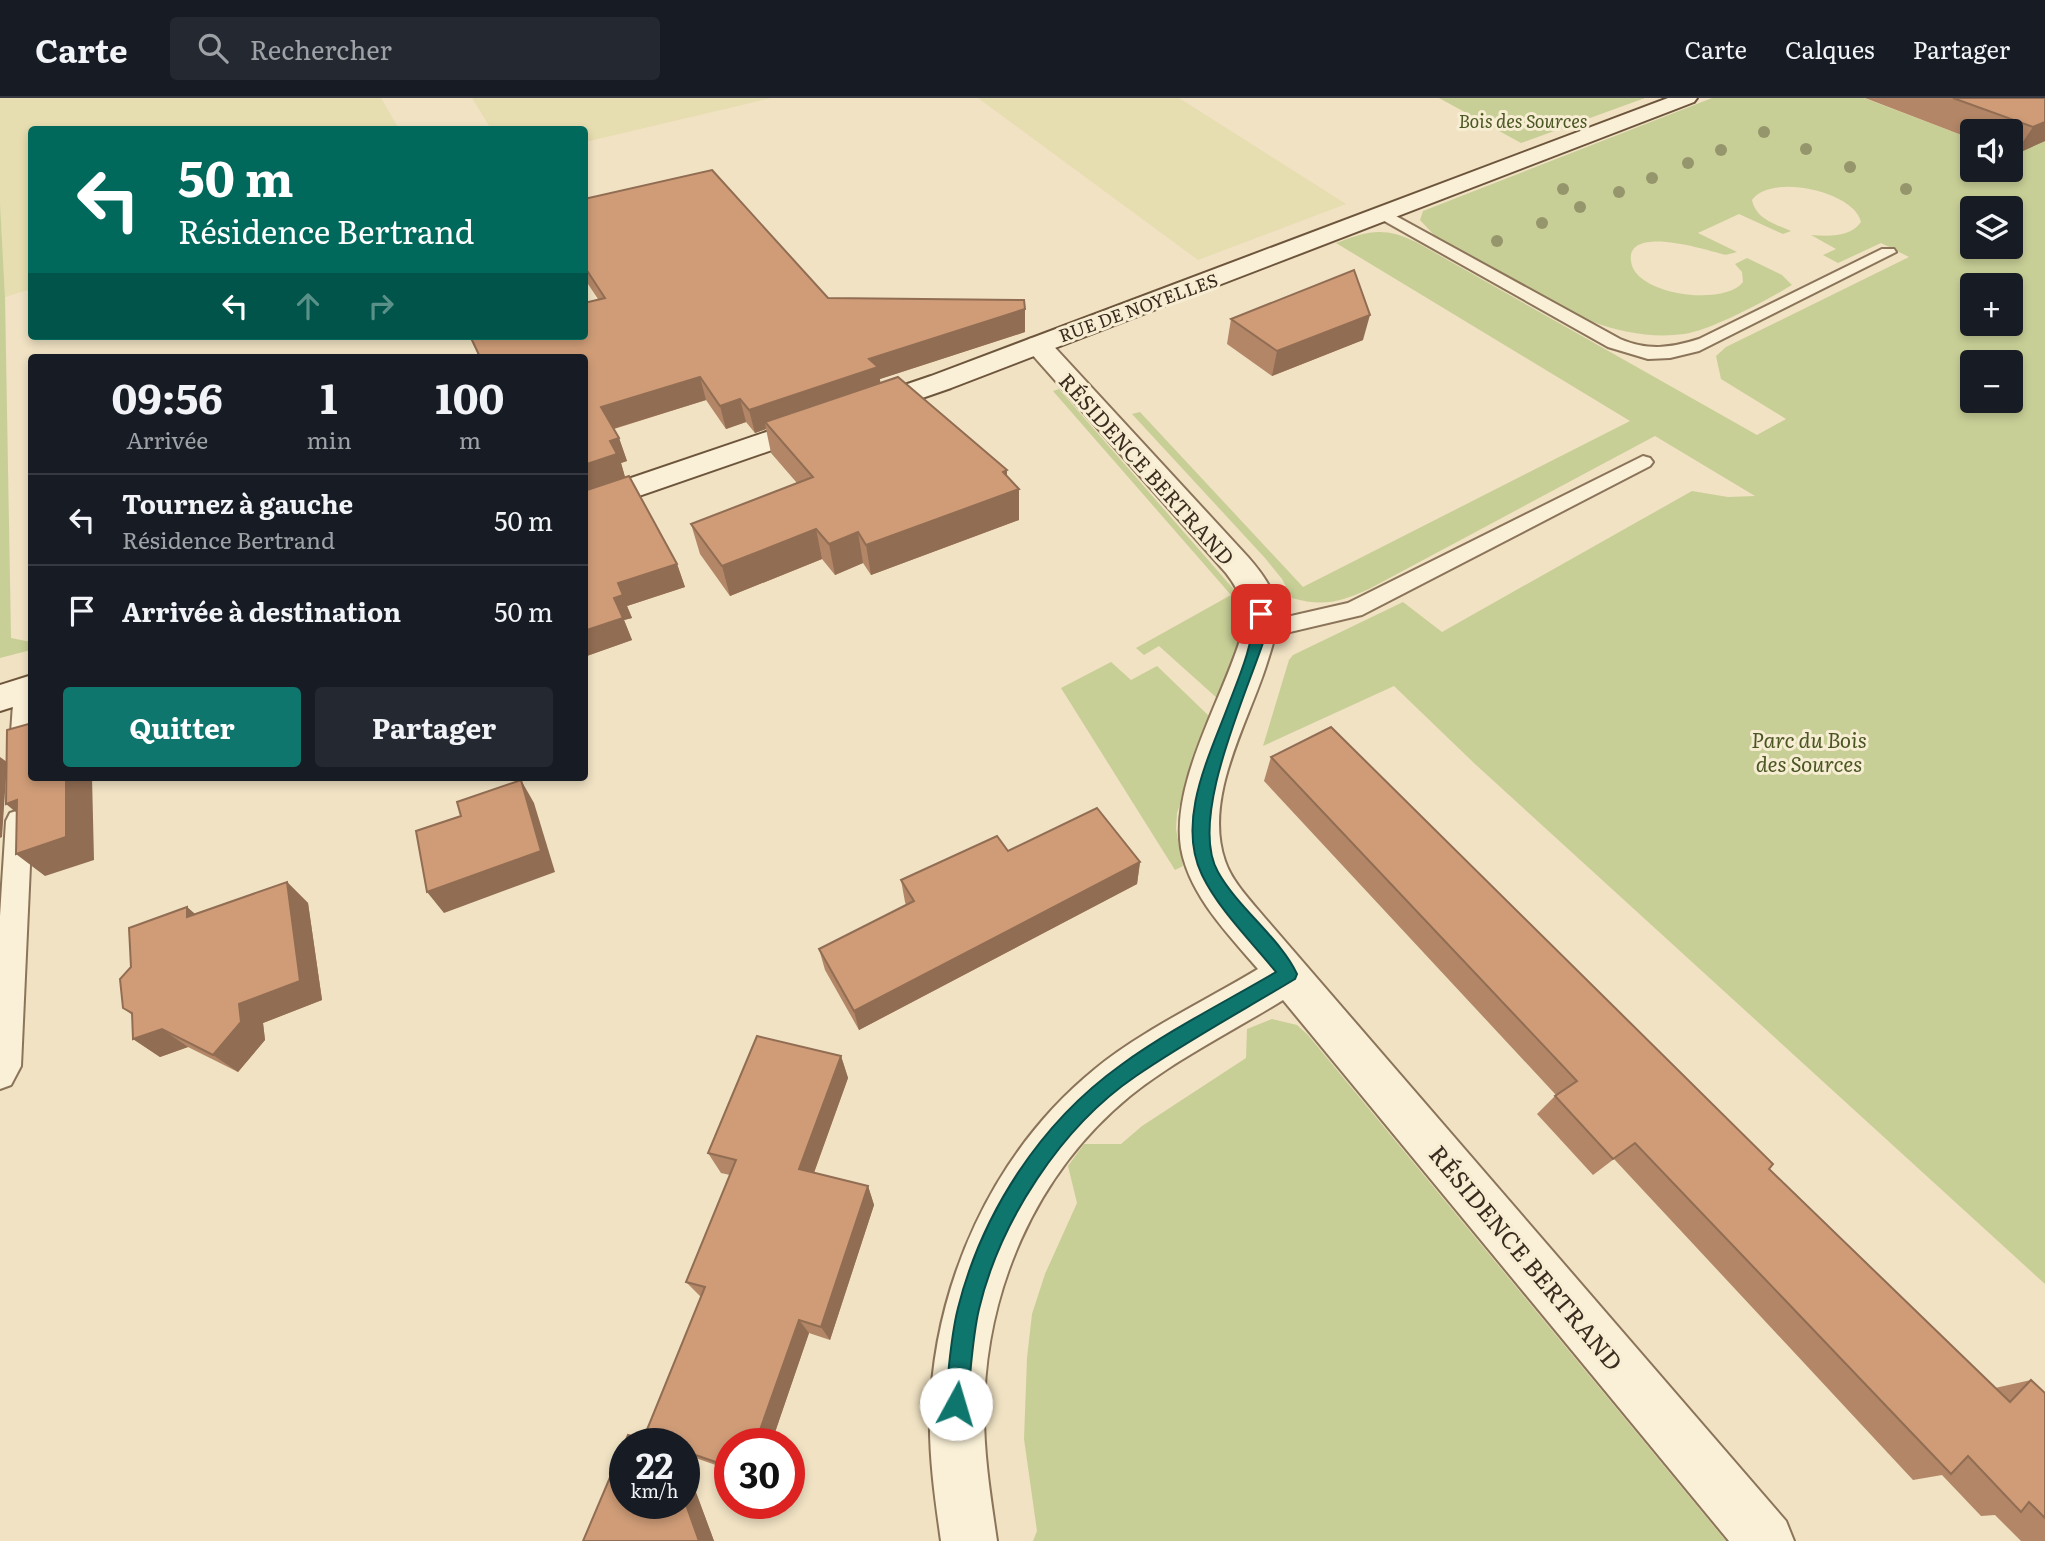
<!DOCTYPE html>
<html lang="fr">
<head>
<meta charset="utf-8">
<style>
	body { margin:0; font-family:Literata,serif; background:#242831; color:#f1f3f6; height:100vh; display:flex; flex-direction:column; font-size:26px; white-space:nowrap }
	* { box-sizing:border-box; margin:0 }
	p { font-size:23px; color:#9ea1a6 }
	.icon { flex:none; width:38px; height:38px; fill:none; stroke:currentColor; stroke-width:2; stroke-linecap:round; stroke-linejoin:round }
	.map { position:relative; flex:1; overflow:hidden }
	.side { position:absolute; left:28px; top:256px; width:560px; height:427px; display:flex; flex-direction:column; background:#171b24; border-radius:7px; box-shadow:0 4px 10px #0003 }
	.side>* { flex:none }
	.guide { position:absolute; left:28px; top:28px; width:560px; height:214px; border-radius:7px; box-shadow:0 4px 10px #0003; background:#00695c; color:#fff; overflow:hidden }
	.controls { position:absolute; left:1960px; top:21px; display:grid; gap:14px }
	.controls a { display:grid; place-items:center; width:63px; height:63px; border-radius:7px; background:#171b24; box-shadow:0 4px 10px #0003; font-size:35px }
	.speed { position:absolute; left:609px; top:1330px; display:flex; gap:14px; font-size:35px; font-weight:700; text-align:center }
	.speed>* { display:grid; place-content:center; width:91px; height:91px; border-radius:50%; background:#171b24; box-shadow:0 4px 10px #0003; line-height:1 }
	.speed small { font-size:18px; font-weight:400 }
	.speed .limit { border:10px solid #d22; background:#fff; color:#111 }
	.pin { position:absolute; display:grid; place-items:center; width:60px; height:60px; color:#fff; margin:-30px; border-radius:14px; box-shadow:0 4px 10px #0006 }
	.me { position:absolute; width:77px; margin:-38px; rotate:6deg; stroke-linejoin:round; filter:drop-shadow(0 0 5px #0008) }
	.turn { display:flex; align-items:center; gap:24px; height:147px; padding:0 35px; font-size:32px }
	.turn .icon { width:91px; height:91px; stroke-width:2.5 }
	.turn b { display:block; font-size:49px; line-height:60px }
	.lanes { display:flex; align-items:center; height:66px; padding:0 35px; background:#0003; justify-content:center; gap:35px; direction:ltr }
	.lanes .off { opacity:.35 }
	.eta { display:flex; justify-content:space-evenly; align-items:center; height:119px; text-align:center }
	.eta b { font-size:42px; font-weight:700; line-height:49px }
	.button { display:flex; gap:14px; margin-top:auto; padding:14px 35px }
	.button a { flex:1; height:80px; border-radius:7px; background:#0f766e; color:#fff; font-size:28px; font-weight:700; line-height:80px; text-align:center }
	.button a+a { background:#242831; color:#f1f3f6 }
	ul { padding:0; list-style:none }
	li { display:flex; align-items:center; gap:21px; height:91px; padding:0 35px; border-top:2px solid #363941 }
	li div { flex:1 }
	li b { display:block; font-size:26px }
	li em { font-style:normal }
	header { display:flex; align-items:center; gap:42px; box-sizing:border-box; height:98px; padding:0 35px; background:#171b24; border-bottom:2px solid #363941 }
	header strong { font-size:33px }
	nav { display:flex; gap:38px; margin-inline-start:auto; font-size:24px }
	.search { width:490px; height:63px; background:#242831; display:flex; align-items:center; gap:18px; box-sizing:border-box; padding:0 24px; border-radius:7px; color:#9ea1a6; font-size:26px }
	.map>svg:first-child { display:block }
</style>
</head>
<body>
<header>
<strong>Carte</strong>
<div class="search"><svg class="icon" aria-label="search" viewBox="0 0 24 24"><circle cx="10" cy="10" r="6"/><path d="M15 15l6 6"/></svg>Rechercher</div>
<nav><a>Carte</a><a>Calques</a><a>Partager</a></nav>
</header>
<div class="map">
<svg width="2045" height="1443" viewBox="0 0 2045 1443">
	<rect width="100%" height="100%" fill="#f0e2c3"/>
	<g fill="#e6ddb0">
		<path d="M 0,0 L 381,0 L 399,31 L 32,32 L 31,191 L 5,199 L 0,105 Z"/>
		<path d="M 472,0 L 771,0 L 585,44 L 584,32 L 491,31 Z"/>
		<path d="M 978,0 L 1179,0 L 1346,106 L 1198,162 Z"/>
	</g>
	<g fill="#c8cf96" fill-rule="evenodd">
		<path d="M 1439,0 L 1645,0 L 1521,45 Z"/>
		<path d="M 1712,0 L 1864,0 L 1972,41 L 1972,72 L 2011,72 L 2011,56 L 2045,43 L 2045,1186 L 1475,666 L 1394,588 L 1263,648 L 1289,562 L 1293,557 L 1403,504 L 1442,534 L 1692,393 L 1728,399 L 1755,398 L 1655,338 L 1369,491 C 1340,504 1323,509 1292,500 L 1282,481 L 1265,460 L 1132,316 L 1140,314 L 1303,489 L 1630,323 L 1336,145 C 1367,133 1384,128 1416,144 L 1757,337 L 1786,321 L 1721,281 L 1716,258 L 1726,249 L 1909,159 L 1881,145 L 1838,165 L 1823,157 L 1836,151 L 1811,137 C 1828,138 1850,140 1861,124 C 1854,93 1770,75 1752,102 C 1756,121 1775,126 1791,133 L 1783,136 L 1739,116 L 1698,135 L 1737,154 C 1732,155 1727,158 1722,156 C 1707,152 1626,126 1631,163 C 1634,197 1724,209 1743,184 L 1742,174 L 1735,166 L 1747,160 L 1782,177 L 1792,187 C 1767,202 1712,232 1684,236 C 1595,248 1509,180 1434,137 L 1420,122 L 1423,113 ZM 1972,110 L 2011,110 L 2011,149 L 1972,149 ZM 1972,187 L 2011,187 L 2011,226 L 1972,226 ZM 1972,264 L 2011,264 L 2011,303 L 1972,303 Z"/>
		<path d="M 0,105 L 5,199 L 11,540 L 31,544 L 31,552 L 0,560 Z"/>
		<path d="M 1059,291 L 1237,495 C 1251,529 1228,568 1217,600 L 1159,548 L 1144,557 L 1136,550 L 1231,497 L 1053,293 Z"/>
		<path d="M 1111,564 L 1131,582 L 1157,568 L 1210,619 L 1177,715 L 1176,731 L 1183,768 L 1175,772 L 1061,590 Z"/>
		<path d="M 1272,921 L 1297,927 L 1308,937 L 1726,1443 L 1033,1443 L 1037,1433 L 1024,1341 L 1027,1260 L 1032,1216 L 1045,1176 L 1077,1105 L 1068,1068 L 1084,1046 L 1121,1046 L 1142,1028 L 1246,960 L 1247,931 Z"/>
	</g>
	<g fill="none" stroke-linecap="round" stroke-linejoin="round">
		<defs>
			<g id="lane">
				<path d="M 1385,112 L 1620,241 C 1648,253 1671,250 1699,241 L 1882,151 L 1894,151 L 1896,154 L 1699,253 L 1670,260 L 1648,261 L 1608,249 L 1379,120 L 1379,114 Z"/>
				<path d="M 1643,358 L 1650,360 L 1653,364 L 1650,368 L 1362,517 L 1260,541 L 1252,539 L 1249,533 L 1252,527 L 1260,525 L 1348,505 Z"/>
				<path d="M 26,583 L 32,585 L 32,669 L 22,673 L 13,670 L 9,663 L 14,592 L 18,586 Z"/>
				<path d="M 19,712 L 28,715 L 32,723 L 21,968 L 11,987 L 0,991 L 0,818 L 6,723 L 10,715 Z"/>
			</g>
			<path id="street" d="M 1038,239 L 1047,241 L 1248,459 C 1261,474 1274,491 1277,510 C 1279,530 1272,549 1266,568 C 1247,627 1203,700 1225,763 C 1232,784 1251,803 1265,820 L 1786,1423 L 1794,1443 L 1729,1443 L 1283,902 C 1233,933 1176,961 1130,998 C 1035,1076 984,1195 984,1316 C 984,1359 991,1401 997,1443 L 941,1443 C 935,1401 929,1359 930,1316 C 934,1185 993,1054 1095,971 C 1139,934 1207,902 1258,871 C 1229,837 1189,797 1181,750 C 1171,684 1222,602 1241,539 C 1247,513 1242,495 1226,475 L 1029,253 L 1025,247 L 1029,241 Z"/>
			<g id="secondary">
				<path d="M 1668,0 L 1697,0 L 1694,4 L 951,290 L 584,417 L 584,396 L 931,278 Z"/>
				<path d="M 32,577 L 32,603 L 0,613 L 0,587 Z"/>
			</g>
		</defs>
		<use href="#lane" stroke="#8b7459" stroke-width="4"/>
		<use href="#street" stroke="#8b7459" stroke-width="4"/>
		<use href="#secondary" stroke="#6d553c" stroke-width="4"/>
		<use href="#lane" fill="#faf0d7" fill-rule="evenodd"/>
		<use href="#street" fill="#faf0d7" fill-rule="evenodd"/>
		<use href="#secondary" fill="#faf0d7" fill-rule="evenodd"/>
	</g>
	<g fill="#95966b">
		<circle cx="1764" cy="34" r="6"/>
		<circle cx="1806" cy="51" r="6"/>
		<circle cx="1721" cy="52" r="6"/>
		<circle cx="1688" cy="65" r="6"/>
		<circle cx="1850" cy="69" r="6"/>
		<circle cx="1652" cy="80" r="6"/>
		<circle cx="1563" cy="91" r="6"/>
		<circle cx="1906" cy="91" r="6"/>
		<circle cx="1619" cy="94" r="6"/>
		<circle cx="1580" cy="109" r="6"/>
		<circle cx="1542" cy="125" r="6"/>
		<circle cx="1497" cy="143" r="6"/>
	</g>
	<g fill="#b28666">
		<path d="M 1865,0 L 2045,0 L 2045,43 L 2014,57 L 2011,56 L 2011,33 L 1972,33 L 1972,41 Z"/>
		<path d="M 584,101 L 828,200 L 1025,234 L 880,281 L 880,285 L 1007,378 L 1019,391 L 1019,422 L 871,477 L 863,465 L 835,477 L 822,461 L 730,498 L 700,456 L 691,426 L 797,385 L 771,355 L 766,331 L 755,335 L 746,324 L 726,331 L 706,302 L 614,331 L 619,340 L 627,363 L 621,365 L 625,379 L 677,466 L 685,489 L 627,508 L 632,520 L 624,522 L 632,542 L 584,559 L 584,259 L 479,259 L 471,240 L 584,238 L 598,201 L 584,180 Z"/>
		<path d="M 1231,221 L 1363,242 L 1272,278 L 1227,246 Z"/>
		<path d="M 1271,659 L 1769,1071 L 1995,1290 L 2031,1282 L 2045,1295 L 2045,1443 L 2021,1443 L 1995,1417 L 1981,1418 L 1942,1377 L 1913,1382 L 1614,1061 L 1593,1077 L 1537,1016 L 1556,997 L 1264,683 Z"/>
		<path d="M 1008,753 L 1140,764 L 1137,786 L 859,932 L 825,872 L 819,851 L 906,807 L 905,804 L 901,782 Z"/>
		<path d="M 287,784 L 308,805 L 322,902 L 263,925 L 265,942 L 238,974 L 188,949 L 160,959 L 133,941 L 132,917 L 123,910 L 187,809 L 195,816 Z"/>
		<path d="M 757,938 L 841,958 L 848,980 L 814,1075 L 868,1088 L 874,1107 L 830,1242 L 809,1235 L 771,1346 L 730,1346 L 730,1372 L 684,1356 L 684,1346 L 625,1346 L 625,1405 L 684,1405 L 684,1362 L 714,1443 L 583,1443 L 628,1337 L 650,1342 L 644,1339 L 701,1199 L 686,1184 L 730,1077 L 721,1075 L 708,1055 Z"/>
	</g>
	<g fill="#916d53">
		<path d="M 2045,24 L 2045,43 L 2014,57 L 2033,29 Z"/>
		<path d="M 1025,211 L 1025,234 L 880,281 L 881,292 L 765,324 L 766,331 L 755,335 L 749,312 L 869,261 Z"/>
		<path d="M 1370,217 L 1363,242 L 1272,278 L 1277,253 Z"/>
		<path d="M 700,279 L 706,302 L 609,332 L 601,309 Z"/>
		<path d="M 740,301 L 746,324 L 726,331 L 720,308 Z"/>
		<path d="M 619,340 L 627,363 L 621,365 L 625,379 L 584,394 L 584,367 L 610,343 Z"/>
		<path d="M 1007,372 L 1007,396 L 1019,391 L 1019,422 L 871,477 L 866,447 Z"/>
		<path d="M 816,431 L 822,461 L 730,498 L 722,468 Z"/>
		<path d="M 858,434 L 863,465 L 835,477 L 829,446 Z"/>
		<path d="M 677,466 L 685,489 L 627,508 L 632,520 L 624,522 L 632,542 L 584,559 L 584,533 L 614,500 L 618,485 Z"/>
		<path d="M 0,659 L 7,664 L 2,739 L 0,740 Z"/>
		<path d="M 66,679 L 92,679 L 94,762 L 45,778 L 16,756 Z"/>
		<path d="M 521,682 L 534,705 L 555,774 L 444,815 L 427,794 Z"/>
		<path d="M 17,702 L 34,729 L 6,706 Z"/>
		<path d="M 1140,764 L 1137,786 L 859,932 L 854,913 Z"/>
		<path d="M 287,784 L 308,805 L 322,902 L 263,925 L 265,942 L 238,974 L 213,957 Z"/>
		<path d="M 187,809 L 211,830 L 187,819 Z"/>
		<path d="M 162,931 L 188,949 L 160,959 L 133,941 Z"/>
		<path d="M 841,958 L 848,980 L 808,1091 L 799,1071 Z"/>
		<path d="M 868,1088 L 874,1107 L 830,1242 L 821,1229 Z"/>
		<path d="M 799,1222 L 809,1235 L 771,1346 L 755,1346 Z"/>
		<path d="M 684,1362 L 714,1443 L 699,1443 L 684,1401 Z"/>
	</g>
	<g fill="#cf9c77" stroke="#916d53" stroke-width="2">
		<path d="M 1953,0 L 2045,0 L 2045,24 L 2033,29 Z"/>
		<path d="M 712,72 L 828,200 L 1024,202 L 1025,211 L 869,261 L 878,269 L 749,312 L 740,301 L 720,308 L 700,279 L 601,309 L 619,340 L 610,343 L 617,356 L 584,367 L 584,259 L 480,259 L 471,240 L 477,238 L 584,238 L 584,205 L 605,200 L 584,168 L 584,101 Z"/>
		<path d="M 1354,172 L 1370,217 L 1277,253 L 1231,221 Z"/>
		<path d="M 898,279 L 1007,372 L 1003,374 L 1019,391 L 866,447 L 858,434 L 829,446 L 816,431 L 722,468 L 691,426 L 813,379 L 765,324 Z"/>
		<path d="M 629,378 L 677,466 L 618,485 L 623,497 L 614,500 L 623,520 L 584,533 L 584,393 Z"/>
		<path d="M 32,625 L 32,679 L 66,679 L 66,739 L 16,756 L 17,702 L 6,706 L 7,632 Z"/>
		<path d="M 1331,629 L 1773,1066 L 1769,1071 L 2010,1304 L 2031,1282 L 2045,1295 L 2045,1420 L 2029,1404 L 2021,1414 L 1968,1358 L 1951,1376 L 1635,1045 L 1613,1061 L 1555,998 L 1577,983 L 1271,659 Z"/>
		<path d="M 521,682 L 541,753 L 427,794 L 416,733 L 461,718 L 457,704 Z"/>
		<path d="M 1097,710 L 1140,764 L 854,913 L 819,851 L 914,803 L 901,782 L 997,738 L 1008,753 Z"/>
		<path d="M 287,784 L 300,883 L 239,906 L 241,924 L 213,957 L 162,931 L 133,941 L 132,915 L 123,910 L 120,881 L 131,869 L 129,830 L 187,809 L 187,819 Z"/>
		<path d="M 757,938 L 841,958 L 799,1071 L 868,1088 L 821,1229 L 799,1222 L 755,1346 L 730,1346 L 730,1369 L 684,1353 L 684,1346 L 625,1346 L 625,1405 L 684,1405 L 684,1401 L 699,1443 L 583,1443 L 628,1337 L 656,1344 L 644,1339 L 705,1189 L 686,1184 L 736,1062 L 708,1055 Z"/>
	</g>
	<path fill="#0f766e" stroke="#0a4d48" stroke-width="2" d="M 1261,512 L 1268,516 L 1267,533 C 1249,591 1187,720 1218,774 C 1238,810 1281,841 1297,876 L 1295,881 C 1242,913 1187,943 1136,978 C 1061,1029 1000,1123 979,1211 C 972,1241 971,1274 967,1306 L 964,1313 L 956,1317 L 948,1313 L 945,1306 C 949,1274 950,1241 958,1210 C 982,1115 1040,1025 1121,967 C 1169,932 1225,904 1276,874 C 1251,843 1219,812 1202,777 C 1176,723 1209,659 1228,608 C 1239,579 1253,548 1254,516 Z"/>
	<g text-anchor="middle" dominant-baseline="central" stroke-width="6" stroke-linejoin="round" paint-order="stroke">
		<g font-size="18" font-style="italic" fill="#4a5723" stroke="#f7edd3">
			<text x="1523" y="22">Bois des Sources</text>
		</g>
		<g font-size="18" fill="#3a2c1e" stroke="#f7edd3">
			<text transform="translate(1138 209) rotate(-20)">RUE DE NOYELLES</text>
		</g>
		<g font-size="21" fill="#3a2c1e" stroke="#f7edd3">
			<text transform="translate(1148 370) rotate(48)">RÉSIDENCE BERTRAND</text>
		</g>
		<g font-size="21" font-style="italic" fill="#4a5723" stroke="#f7edd3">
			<text x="1809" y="640">Parc du Bois<tspan x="1809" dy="24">des Sources</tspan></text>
		</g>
		<g font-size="24" fill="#3a2c1e" stroke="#f7edd3">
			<text transform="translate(1527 1159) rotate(50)">RÉSIDENCE BERTRAND</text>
		</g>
	</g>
</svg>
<div class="controls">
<a><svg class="icon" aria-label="sound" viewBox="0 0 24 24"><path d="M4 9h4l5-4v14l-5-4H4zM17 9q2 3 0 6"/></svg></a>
<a><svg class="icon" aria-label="layers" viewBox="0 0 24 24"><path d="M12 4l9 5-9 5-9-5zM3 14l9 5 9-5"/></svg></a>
<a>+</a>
<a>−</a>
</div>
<div class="speed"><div>22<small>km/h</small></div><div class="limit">30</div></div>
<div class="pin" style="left:1261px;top:516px;background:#d93025"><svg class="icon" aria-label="arrive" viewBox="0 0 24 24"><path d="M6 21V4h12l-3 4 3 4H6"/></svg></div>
<svg class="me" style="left:956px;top:1306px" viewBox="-20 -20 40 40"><circle r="19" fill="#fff"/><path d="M0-13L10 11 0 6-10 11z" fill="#0f766e"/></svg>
<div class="guide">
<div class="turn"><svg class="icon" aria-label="left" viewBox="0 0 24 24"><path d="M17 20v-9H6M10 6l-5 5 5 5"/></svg><div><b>50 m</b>Résidence Bertrand</div></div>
<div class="lanes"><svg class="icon" aria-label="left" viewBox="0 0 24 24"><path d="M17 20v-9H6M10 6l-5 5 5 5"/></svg><svg class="icon off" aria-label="ahead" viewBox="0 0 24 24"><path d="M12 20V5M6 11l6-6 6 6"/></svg><svg class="icon off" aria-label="right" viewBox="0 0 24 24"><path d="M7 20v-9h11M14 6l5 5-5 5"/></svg></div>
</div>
<section class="side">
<div class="eta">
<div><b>09:56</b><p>Arrivée</p></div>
<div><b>1</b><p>min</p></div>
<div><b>100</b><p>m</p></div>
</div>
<ul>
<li><svg class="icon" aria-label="left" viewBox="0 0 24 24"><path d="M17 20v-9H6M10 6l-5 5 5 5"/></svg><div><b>Tournez à gauche</b><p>Résidence Bertrand</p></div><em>50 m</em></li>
<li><svg class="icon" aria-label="arrive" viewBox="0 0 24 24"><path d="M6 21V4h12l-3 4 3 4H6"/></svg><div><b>Arrivée à destination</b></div><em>50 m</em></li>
</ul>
<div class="button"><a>Quitter</a><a>Partager</a></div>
</section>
</div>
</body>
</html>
